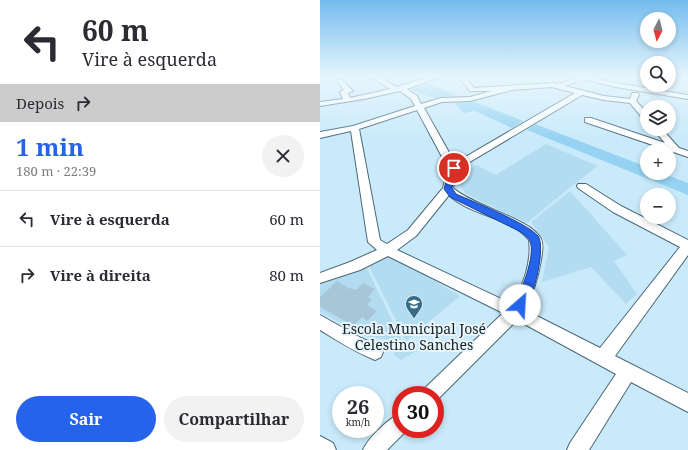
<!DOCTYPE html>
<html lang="pt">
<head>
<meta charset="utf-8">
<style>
	body { margin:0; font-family:"Noto Serif",serif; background:#f2f2f3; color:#2b2b33; height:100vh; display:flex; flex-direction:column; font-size:15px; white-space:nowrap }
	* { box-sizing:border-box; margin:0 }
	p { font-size:13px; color:#7c7c81 }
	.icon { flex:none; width:22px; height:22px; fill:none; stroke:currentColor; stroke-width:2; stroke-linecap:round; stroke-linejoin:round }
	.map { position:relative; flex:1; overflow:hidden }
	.drawer { display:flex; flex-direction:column; background:#fff; width:320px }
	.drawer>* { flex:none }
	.top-card { background:#fff; color:#2b2b33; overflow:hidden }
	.needle { width:26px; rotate:186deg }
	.tools { position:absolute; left:320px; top:12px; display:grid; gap:8px }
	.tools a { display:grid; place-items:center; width:36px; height:36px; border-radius:50%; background:#fff; box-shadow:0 2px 6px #0003; font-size:20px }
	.speed { position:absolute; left:12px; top:386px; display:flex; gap:8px; font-size:20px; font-weight:700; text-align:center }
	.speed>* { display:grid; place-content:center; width:52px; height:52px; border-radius:50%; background:#fff; box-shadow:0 2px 6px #0003; line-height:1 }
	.speed small { font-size:10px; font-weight:400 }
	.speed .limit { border:6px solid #d22; background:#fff; color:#111 }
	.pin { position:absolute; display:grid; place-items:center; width:34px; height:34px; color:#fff; margin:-17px; border:2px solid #fff; border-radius:50%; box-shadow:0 1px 4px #0007 }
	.me { position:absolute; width:44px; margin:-22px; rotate:26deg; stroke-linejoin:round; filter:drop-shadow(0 0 3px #0008) }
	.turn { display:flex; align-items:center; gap:14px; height:84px; padding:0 16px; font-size:18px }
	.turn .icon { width:52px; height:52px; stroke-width:2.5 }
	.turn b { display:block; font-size:28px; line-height:34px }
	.then { display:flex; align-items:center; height:38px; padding:0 16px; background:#0003; gap:8px; font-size:15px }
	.round { display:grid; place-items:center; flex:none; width:42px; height:42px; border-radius:21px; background:#f2f2f3 }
	.summary { display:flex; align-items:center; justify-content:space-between; height:68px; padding:0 16px }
	h1 { font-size:24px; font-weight:700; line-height:30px; color:#2563eb }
	.primary-button { display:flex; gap:8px; margin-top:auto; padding:8px 16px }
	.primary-button a { flex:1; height:46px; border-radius:24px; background:#2563eb; color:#fff; font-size:16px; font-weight:700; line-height:46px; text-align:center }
	.primary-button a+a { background:#f2f2f3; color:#2b2b33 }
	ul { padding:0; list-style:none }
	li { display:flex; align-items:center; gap:12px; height:56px; padding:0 16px; border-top:1px solid #e1e1e2 }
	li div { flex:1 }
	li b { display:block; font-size:15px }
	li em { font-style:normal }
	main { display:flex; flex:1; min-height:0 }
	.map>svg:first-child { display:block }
</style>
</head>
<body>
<main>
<section class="drawer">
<div class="top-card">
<div class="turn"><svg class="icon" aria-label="left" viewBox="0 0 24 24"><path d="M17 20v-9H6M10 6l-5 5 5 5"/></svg><div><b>60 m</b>Vire à esquerda</div></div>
<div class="then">Depois<svg class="icon" aria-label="right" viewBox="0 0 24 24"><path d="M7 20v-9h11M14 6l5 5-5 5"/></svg></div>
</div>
<div class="summary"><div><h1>1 min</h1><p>180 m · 22:39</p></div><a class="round"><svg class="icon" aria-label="close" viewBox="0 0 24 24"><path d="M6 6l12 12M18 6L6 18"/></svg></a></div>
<ul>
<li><svg class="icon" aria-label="left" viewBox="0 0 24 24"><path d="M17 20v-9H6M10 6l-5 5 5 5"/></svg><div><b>Vire à esquerda</b></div><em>60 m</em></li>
<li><svg class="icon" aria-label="right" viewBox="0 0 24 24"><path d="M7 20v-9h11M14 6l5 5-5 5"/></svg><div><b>Vire à direita</b></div><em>80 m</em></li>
</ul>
<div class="primary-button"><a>Sair</a><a>Compartilhar</a></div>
</section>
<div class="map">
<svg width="368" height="450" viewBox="0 0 368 450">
	<rect width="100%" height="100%" fill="#c9eafb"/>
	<g fill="#b4dcf1">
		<path d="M 226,144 L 278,166 L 248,189 L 207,223 L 146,194 L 139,184 L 140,177 L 144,172 L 156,165 L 176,175 Z"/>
		<path d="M 250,191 L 307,255 L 294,261 L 317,294 L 306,304 L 271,267 L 222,282 L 229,247 L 211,222 Z"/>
		<path d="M 71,255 L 140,296 L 86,341 L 49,266 Z"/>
		<path d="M 47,268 L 82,341 L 95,352 L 81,360 L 74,355 L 75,345 L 70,340 L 45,336 L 0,312 L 0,283 Z"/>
	</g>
	<g fill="#96d3f2">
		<path d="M 107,83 L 138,95 L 115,98 L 90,90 Z"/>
		<path d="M 155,102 L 203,121 L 192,128 L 155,111 L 144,113 L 135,103 Z"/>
		<path d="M 215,124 L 327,167 L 327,173 L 342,173 L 368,183 L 368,195 L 207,130 Z"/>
	</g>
	<path fill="#a7c7d8" d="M 17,281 L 30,289 L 31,288 L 36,290 L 43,283 L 55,289 L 48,297 L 52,300 L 47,305 L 57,311 L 47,321 L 42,317 L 34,326 L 0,307 L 0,297 Z"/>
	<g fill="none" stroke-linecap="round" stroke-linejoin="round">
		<defs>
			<g id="minor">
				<path d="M 44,76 C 57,74 66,81 77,87 L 111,76 L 119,76 L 118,77 L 87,89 L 97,96 L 101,104 L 121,98 L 150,97 L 171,91 L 150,91 L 138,76 L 145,76 L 154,88 L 232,83 C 244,86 253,76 264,76 L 296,83 L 368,95 L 368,99 L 296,87 L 263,79 L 245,86 L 284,96 L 310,99 L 312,93 L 318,93 L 319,95 L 316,101 L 327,113 L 327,120 L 324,120 L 310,103 L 284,100 L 262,95 L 138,169 L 133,188 C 153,206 212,219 221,239 C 224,245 222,253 221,260 C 218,278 213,294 205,310 L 280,348 L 360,247 L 293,212 L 258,188 L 257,186 L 258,184 L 266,184 L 301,206 L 368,240 L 368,255 L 295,356 L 368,393 L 368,412 L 311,382 L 269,450 L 247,450 L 250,443 L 296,374 L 197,320 L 115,402 L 115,395 L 101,395 L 104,389 L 183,313 L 68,256 L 40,270 L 0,283 L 0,273 L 30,262 L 57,250 L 48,242 L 31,131 L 0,138 L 0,132 L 33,126 L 95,106 L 91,99 L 80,91 L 44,99 L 0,106 L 0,102 L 23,99 L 20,92 L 24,90 L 17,81 L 20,79 L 22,80 L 33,91 L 28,93 L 30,98 L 70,89 L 56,80 ZM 232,87 L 255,93 L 135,163 L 104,108 L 122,102 L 150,101 L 192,90 ZM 97,110 L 128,168 L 123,188 L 88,230 L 67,244 L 60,240 L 39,129 ZM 129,195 C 150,216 191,217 209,240 C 212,261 203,287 192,304 L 77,250 L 96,236 Z"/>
				<path d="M 265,118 L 271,118 L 345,143 L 333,129 L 342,129 L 359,148 L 368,151 L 368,157 L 265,122 Z"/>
				<path d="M 0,315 L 41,338 L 61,347 L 63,352 L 61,357 L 55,360 C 35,352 18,341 0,330 Z"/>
				<path d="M 81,413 L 81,429 L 88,429 L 67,450 L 43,450 C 48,438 69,418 81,413 Z"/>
				<path d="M 0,436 L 13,443 L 16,450 L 0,450 Z"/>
			</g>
		</defs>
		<use href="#minor" stroke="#4b6877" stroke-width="2"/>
		<use href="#minor" fill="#fff" fill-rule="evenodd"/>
	</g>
	<linearGradient id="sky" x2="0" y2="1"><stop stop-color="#73bcee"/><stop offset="0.55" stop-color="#e7f6fd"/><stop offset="1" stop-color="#e7f6fd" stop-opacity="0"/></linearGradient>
	<rect width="368" height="139" fill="url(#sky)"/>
	<path fill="#2563eb" stroke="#184099" d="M 134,166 L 137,168 L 132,188 L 136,194 C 154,202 207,223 218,236 C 226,247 214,299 204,307 C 202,310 199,309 196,308 L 194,305 C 201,292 216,255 210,241 C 209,238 204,235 201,232 L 130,197 L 124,189 L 130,168 Z"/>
	<defs>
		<symbol id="school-pin" viewBox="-11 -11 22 30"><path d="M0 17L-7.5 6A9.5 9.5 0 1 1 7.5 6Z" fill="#346c86" stroke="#e7f4fb"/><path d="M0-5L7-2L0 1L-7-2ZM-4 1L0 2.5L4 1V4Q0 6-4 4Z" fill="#fff"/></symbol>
	</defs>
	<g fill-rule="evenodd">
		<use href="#school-pin" x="84" y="294" width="20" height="27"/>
	</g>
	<g text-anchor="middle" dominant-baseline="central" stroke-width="4" stroke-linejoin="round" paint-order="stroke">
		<g font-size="14" fill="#162228" stroke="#e7f4fb">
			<text x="94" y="328">Escola Municipal José<tspan x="94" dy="16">Celestino Sanches</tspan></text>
		</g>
	</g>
</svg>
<div class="tools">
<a><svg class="needle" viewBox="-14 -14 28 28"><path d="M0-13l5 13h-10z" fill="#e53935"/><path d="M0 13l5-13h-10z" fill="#7c7c81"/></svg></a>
<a><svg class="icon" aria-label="search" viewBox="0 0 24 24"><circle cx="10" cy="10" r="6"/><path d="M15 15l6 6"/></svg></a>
<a><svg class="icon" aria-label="layers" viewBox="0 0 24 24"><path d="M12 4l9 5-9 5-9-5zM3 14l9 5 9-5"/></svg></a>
<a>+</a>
<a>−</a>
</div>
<div class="speed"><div>26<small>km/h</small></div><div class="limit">30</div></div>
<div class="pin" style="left:134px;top:168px;background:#d93025"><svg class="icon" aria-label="arrive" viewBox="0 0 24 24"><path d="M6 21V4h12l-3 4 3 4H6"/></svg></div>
<svg class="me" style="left:200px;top:305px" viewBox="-20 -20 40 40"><circle r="19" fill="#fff"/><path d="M0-13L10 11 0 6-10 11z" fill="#2563eb"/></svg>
</div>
</main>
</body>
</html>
